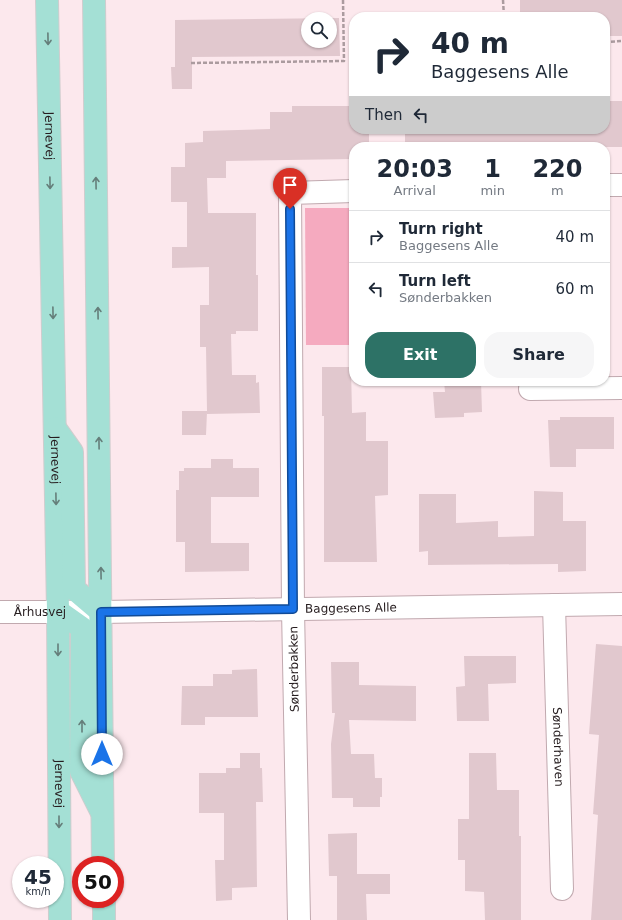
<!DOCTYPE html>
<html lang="en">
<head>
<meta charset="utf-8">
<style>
	body { margin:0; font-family:"DejaVu Sans",sans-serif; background:#f6f6f7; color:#1f2937; height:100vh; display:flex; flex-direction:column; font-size:15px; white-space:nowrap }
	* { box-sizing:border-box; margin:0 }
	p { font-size:13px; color:#747a83 }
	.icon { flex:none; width:22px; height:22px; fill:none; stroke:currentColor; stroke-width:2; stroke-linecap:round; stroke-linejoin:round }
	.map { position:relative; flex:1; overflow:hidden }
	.drawer { position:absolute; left:349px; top:142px; width:261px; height:244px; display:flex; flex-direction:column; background:#fff; border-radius:16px; box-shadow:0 1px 3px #0004 }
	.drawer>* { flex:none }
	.guide { position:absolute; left:349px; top:12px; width:261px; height:122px; border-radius:16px; box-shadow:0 1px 3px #0004; background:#fff; color:#1f2937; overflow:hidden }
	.buttons { position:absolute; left:301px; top:12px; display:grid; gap:8px }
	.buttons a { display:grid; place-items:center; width:36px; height:36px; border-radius:50%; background:#fff; box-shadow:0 1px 3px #0004; font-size:20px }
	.speed { position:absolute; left:12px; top:856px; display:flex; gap:8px; font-size:20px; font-weight:700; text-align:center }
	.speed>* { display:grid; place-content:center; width:52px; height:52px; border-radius:50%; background:#fff; box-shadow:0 1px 3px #0004; line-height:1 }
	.speed small { font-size:10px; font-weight:400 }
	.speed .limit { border:6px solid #d22; background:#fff; color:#111 }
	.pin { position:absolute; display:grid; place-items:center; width:34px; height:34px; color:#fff; margin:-41px -17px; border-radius:50% 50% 50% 0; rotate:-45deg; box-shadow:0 0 4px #0007 }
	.pin .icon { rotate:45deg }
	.me { position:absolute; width:44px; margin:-22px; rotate:0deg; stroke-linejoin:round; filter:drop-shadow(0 0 3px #0008) }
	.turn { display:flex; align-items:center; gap:14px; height:84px; padding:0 16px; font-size:18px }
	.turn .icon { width:52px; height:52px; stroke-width:2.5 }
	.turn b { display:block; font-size:28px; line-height:34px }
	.then { display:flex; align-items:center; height:38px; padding:0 16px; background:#0003; gap:8px; font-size:15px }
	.eta { display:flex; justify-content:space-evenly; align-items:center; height:68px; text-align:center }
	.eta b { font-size:24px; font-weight:600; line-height:28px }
	.cta { display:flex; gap:8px; margin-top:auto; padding:8px 16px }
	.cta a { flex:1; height:46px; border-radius:16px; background:#2d7266; color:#fff; font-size:16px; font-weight:600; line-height:46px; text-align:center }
	.cta a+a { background:#f6f6f7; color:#1f2937 }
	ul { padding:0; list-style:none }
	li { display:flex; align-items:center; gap:12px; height:52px; padding:0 16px; border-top:1px solid #e0e1e3 }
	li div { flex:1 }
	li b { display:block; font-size:15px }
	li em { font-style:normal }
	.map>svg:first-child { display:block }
</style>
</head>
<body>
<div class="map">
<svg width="622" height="920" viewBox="0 0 622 920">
	<rect width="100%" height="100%" fill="#fce8ed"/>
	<path fill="#f5aabf" d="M 305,208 L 354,208 L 354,345 L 306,345 Z"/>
	<g fill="#e1c8ce" fill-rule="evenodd">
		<path d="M 520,0 L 622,0 L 622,36 L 605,36 L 605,17 L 520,17 Z"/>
		<path d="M 339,18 L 340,56 L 192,57 L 192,89 L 172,89 L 171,67 L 175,67 L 175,20 ZM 308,19 L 330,19 L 330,41 L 308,41 Z"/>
		<path d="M 605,101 L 622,101 L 622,147 L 405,147 L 405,130 L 432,130 L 432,129 L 605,129 Z"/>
		<path d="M 292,106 L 354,106 L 354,129 L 369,129 L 369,147 L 354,147 L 354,159 L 226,161 L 226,178 L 207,178 L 208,213 L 256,213 L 256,275 L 258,275 L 258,331 L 236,331 L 236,334 L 231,334 L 232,375 L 256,375 L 256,383 L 259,382 L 260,413 L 207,414 L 207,412 L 206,435 L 182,435 L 182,411 L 207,411 L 206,347 L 200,347 L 200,305 L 209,305 L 209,267 L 172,268 L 172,247 L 187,247 L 187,202 L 171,202 L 171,167 L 185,167 L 185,143 L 203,142 L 203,131 L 270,129 L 270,112 L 292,112 Z"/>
		<path d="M 322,367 L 351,367 L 352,413 L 366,412 L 366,441 L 388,441 L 388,495 L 375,496 L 377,562 L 324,562 L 324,416 L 322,416 Z"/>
		<path d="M 444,381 L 481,381 L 482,412 L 464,413 L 464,417 L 435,418 L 433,392 L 445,392 Z"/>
		<path d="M 560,417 L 614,417 L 614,449 L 576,449 L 576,467 L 550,467 L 548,420 L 560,420 Z"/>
		<path d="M 211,459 L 233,459 L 233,468 L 259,468 L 259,497 L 211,497 L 211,543 L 249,543 L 249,571 L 185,572 L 185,542 L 176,542 L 176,490 L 179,490 L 179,471 L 184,471 L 184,468 L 211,468 Z"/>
		<path d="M 534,491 L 563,492 L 563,521 L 586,521 L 586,571 L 558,572 L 558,564 L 428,565 L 428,551 L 419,552 L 419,494 L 456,494 L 456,523 L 498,521 L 498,537 L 534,536 Z"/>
		<path d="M 596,644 L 622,646 L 622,920 L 591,920 L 598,815 L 593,814 L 599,735 L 589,734 Z"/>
		<path d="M 464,656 L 516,656 L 516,683 L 488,684 L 489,721 L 457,721 L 456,687 L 465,686 Z"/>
		<path d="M 331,662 L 359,662 L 359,685 L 416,686 L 416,721 L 349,720 L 351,754 L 374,754 L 375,778 L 382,778 L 382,797 L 380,797 L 380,807 L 353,807 L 353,798 L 332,798 L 331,744 L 335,713 L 332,713 Z"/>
		<path d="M 257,669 L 258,717 L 205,717 L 205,725 L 181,725 L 182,686 L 213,686 L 213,674 L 232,674 L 232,670 Z"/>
		<path d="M 240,753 L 260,753 L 260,768 L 262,768 L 263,802 L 256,802 L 257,887 L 232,888 L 232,900 L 216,901 L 215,860 L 224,860 L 224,813 L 199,813 L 199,773 L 226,773 L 226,768 L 240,768 Z"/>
		<path d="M 469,753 L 496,753 L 497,790 L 519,790 L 519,836 L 521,836 L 521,920 L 485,920 L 484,892 L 465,891 L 465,860 L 458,860 L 458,819 L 469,819 Z"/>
		<path d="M 357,833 L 357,874 L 390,874 L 390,894 L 366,894 L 367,920 L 337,920 L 337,876 L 329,876 L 328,834 Z"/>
	</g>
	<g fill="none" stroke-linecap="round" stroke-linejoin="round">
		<defs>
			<g id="minor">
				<path d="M 605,185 L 622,185"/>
				<path d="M 530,389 L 622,388"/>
				<path id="s1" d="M 554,605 L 562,889"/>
				<path id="s2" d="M 0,612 L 101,612 L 622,604"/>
				<path d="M 299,920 L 293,609 L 290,193 L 354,191"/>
			</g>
			<g id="major">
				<path id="s3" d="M 47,0 L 58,611 L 60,920"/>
				<path d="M 94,0 L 103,865"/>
				<path d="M 55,428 L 72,452 L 74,589 L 101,612"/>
				<path d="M 58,611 L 82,628 L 81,771 L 101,811"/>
				<path d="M 104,899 L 104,920"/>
			</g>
		</defs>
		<use href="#minor" stroke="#c1a9af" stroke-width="24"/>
		<use href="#major" stroke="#cfcdce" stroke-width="24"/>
		<g stroke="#ab9b9f" stroke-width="2.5" stroke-dasharray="4 2" stroke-linecap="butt">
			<path d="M 503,0 L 504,17"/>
			<path d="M 605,42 L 622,41"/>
			<path d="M 191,63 L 344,61 L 343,0"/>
		</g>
		<use href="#minor" stroke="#fff" stroke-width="22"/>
		<use href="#major" stroke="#a4e0d5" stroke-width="22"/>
	</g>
	<defs><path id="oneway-shaft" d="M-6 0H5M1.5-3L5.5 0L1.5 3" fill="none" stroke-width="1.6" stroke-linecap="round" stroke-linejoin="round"/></defs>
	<g stroke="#657e7a">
		<use href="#oneway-shaft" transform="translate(48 39) rotate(89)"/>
		<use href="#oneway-shaft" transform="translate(50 183) rotate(89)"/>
		<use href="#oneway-shaft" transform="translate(96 183) rotate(-91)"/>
		<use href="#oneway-shaft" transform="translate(53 313) rotate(89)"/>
		<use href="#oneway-shaft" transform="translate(98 313) rotate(-91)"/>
		<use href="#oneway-shaft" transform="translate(99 443) rotate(-91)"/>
		<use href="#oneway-shaft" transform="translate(56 499) rotate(89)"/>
		<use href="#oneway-shaft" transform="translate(101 573) rotate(-91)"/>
		<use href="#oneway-shaft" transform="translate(58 650) rotate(90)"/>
		<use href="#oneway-shaft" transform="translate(82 726) rotate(-90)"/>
		<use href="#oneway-shaft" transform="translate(59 822) rotate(90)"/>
	</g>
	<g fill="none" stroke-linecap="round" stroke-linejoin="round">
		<defs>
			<path id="route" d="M 102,754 L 101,612 L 293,609 L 290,209"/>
		</defs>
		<use href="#route" stroke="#114b97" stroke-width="10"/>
		<use href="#route" stroke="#1a73e8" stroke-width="7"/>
	</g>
	<g text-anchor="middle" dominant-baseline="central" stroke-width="4" stroke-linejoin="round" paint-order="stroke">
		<g font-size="12" fill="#261d1f" stroke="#fff">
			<text stroke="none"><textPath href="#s3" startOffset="136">Jernevej</textPath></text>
			<text stroke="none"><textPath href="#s3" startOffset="460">Jernevej</textPath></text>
			<text stroke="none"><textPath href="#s2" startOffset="351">Baggesens Alle</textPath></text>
			<text stroke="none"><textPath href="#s2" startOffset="40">Århusvej</textPath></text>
			<text transform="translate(294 669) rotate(-91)">Sønderbakken</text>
			<text stroke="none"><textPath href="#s1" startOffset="142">Sønderhaven</textPath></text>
			<text stroke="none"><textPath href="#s3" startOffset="784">Jernevej</textPath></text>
		</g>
	</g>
</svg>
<div class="buttons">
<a><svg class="icon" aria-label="search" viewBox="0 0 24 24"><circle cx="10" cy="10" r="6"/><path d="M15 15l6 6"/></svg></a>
</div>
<div class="speed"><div>45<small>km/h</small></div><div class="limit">50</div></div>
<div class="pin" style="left:290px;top:209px;background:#d93025"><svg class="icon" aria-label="arrive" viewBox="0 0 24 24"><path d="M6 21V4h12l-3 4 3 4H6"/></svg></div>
<svg class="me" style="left:102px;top:754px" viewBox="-20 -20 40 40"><circle r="19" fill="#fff"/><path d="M0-13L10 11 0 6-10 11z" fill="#1a73e8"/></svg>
<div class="guide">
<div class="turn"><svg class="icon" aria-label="right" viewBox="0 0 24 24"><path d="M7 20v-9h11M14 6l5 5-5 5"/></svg><div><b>40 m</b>Baggesens Alle</div></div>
<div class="then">Then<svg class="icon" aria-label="left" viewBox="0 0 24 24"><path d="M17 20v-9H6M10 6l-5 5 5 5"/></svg></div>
</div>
<section class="drawer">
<div class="eta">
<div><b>20:03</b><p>Arrival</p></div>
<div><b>1</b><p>min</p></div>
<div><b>220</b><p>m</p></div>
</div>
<ul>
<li><svg class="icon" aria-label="right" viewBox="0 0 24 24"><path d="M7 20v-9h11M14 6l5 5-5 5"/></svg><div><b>Turn right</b><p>Baggesens Alle</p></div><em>40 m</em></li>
<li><svg class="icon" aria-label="left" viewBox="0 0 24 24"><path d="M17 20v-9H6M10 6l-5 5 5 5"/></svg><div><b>Turn left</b><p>Sønderbakken</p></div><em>60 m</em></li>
</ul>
<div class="cta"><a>Exit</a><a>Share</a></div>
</section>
</div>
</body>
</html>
